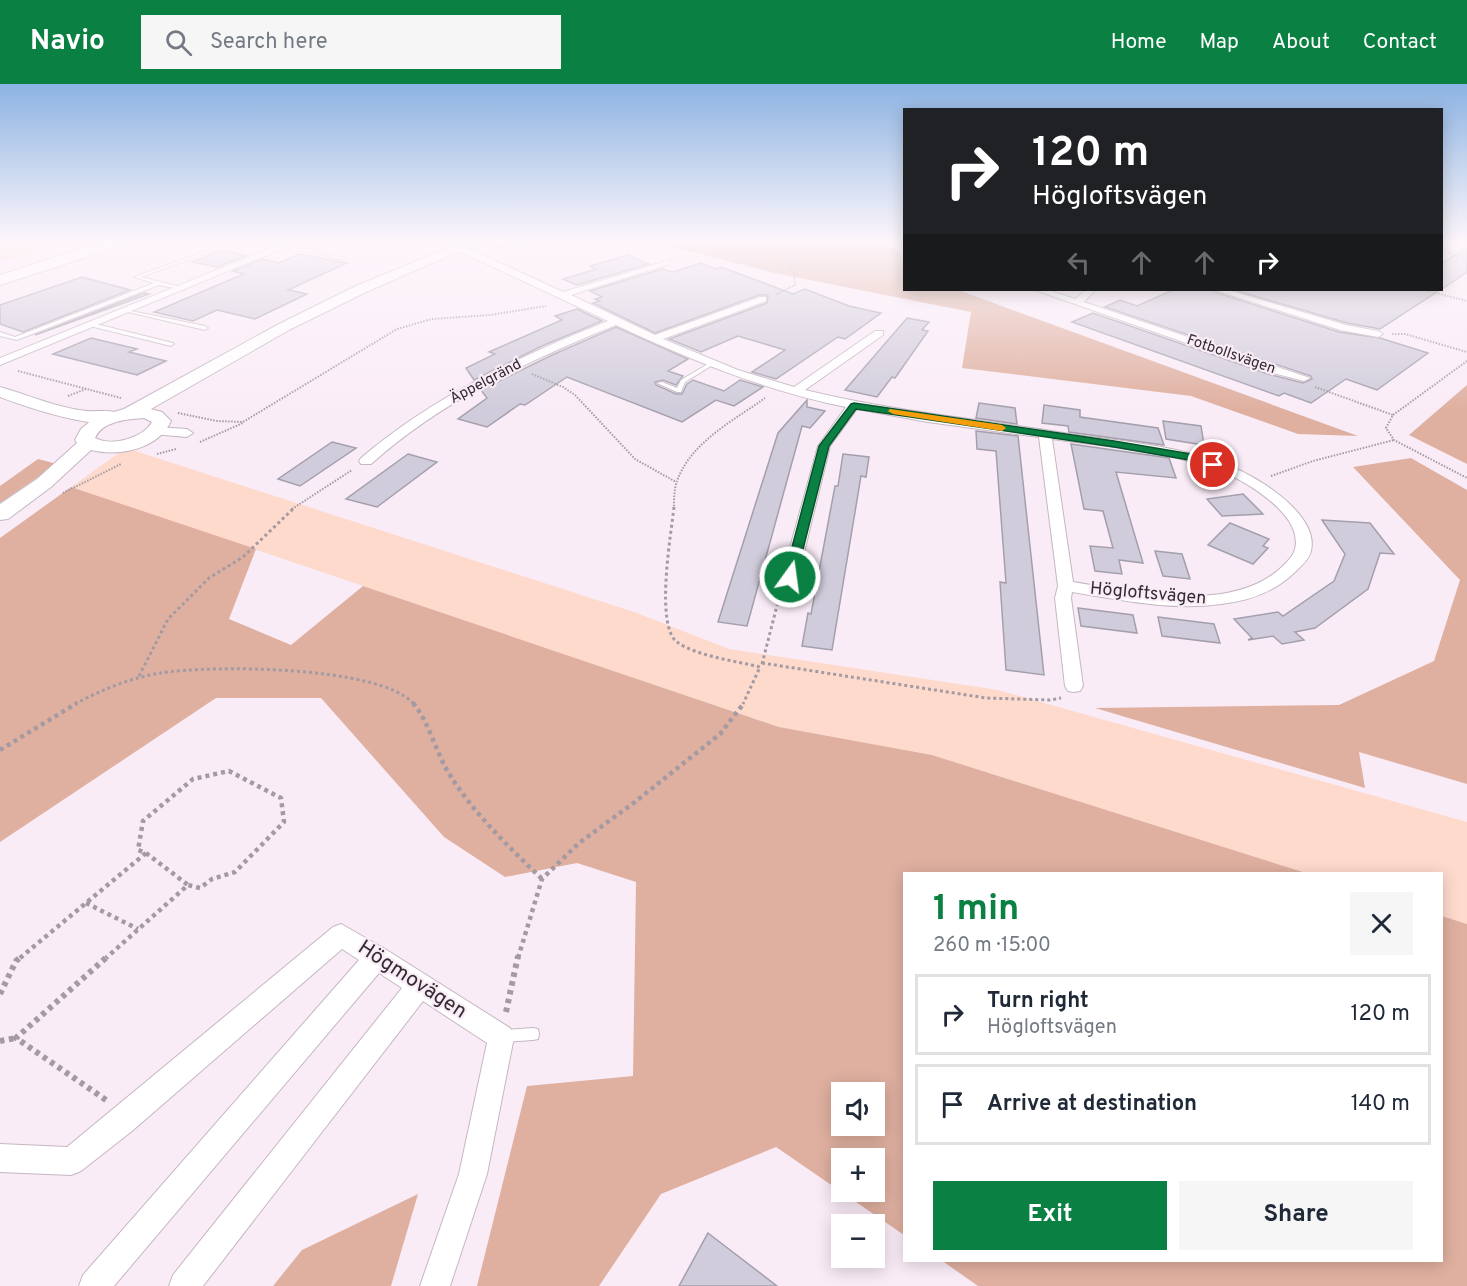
<!DOCTYPE html>
<html lang="en">
<head>
<meta charset="utf-8">
<style>
	body { margin:0; font-family:Overpass,sans-serif; background:#f6f6f7; color:#1f2937; height:100vh; display:flex; flex-direction:column; font-size:22px; white-space:nowrap }
	* { box-sizing:border-box; margin:0 }
	p { font-size:20px; color:#747a83 }
	.icon { flex:none; width:33px; height:33px; fill:none; stroke:currentColor; stroke-width:2; stroke-linecap:round; stroke-linejoin:round }
	.map { position:relative; flex:1; overflow:hidden }
	.details { position:absolute; left:903px; top:788px; width:540px; height:390px; display:flex; flex-direction:column; background:#fff; border-radius:0px; box-shadow:0 3px 15px #0003 }
	.details>* { flex:none }
	.banner { position:absolute; left:903px; top:24px; width:540px; height:183px; border-radius:0px; box-shadow:0 3px 15px #0003; background:#202124; color:#fff; overflow:hidden }
	.fabs { position:absolute; left:831px; top:998px; display:grid; gap:12px }
	.fabs a { display:grid; place-items:center; width:54px; height:54px; border-radius:0px; background:#fff; box-shadow:0 3px 15px #0003; font-size:30px }
	.pin { position:absolute; display:grid; place-items:center; width:51px; height:51px; color:#fff; margin:-26px; border:3px solid #fff; border-radius:50%; box-shadow:0 2px 6px #0007 }
	.me { position:absolute; width:66px; margin:-33px; rotate:14deg; stroke-linejoin:round; filter:drop-shadow(0 0 4px #0008) }
	.turn { display:flex; align-items:center; gap:21px; height:126px; padding:0 30px; font-size:27px }
	.turn .icon { width:78px; height:78px; stroke-width:2.5 }
	.turn b { display:block; font-size:42px; line-height:51px }
	.lanes { display:flex; align-items:center; height:57px; padding:0 30px; background:#0003; justify-content:center; gap:30px; direction:ltr }
	.lanes .off { opacity:.35 }
	.round { display:grid; place-items:center; flex:none; width:63px; height:63px; border-radius:0px; background:#f6f6f7 }
	.summary { display:flex; align-items:center; justify-content:space-between; height:102px; padding:0 30px }
	h1 { font-size:36px; font-weight:700; line-height:45px; color:#0b8043 }
	.cta { display:flex; gap:12px; margin-top:auto; padding:12px 30px }
	.cta a { flex:1; height:69px; border-radius:0px; background:#0b8043; color:#fff; font-size:24px; font-weight:700; line-height:69px; text-align:center }
	.cta a+a { background:#f6f6f7; color:#1f2937 }
	ul { padding:0; list-style:none }
	li { display:flex; align-items:center; gap:18px; height:81px; margin:0 12px 9px; padding:0 18px; border:3px solid #e0e1e3; border-radius:0px }
	li div { flex:1 }
	li b { display:block; font-size:22px }
	li em { font-style:normal }
	header { display:flex; align-items:center; gap:36px; box-sizing:border-box; height:84px; padding:0 30px; background:#0b8043; color:#fff }
	header strong { font-size:28px }
	nav { display:flex; gap:33px; margin-inline-start:auto; font-size:21px }
	.search { width:420px; height:54px; background:#f6f6f7; display:flex; align-items:center; gap:15px; box-sizing:border-box; padding:0 21px; border-radius:0px; color:#747a83; font-size:22px }
	.map>svg:first-child { display:block }
</style>
</head>
<body>
<header>
<strong>Navio</strong>
<div class="search"><svg class="icon" aria-label="search" viewBox="0 0 24 24"><circle cx="10" cy="10" r="6"/><path d="M15 15l6 6"/></svg>Search here</div>
<nav><a>Home</a><a>Map</a><a>About</a><a>Contact</a></nav>
</header>
<div class="map">
<svg width="1467" height="1202" viewBox="0 0 1467 1202">
	<rect width="100%" height="100%" fill="#faecf7"/>
	<g fill="#fedacd">
		<path d="M 0,157 L 72,157 L 0,179 Z"/>
		<path d="M 126,364 L 637,529 L 729,565 L 998,606 L 1467,738 L 1467,840 L 1442,832 L 1442,789 L 1306,789 L 932,671 L 779,643 L 71,403 Z"/>
	</g>
	<g fill="#dfb0a0" fill-rule="evenodd">
		<path d="M 650,157 L 886,157 L 886,160 L 904,172 L 904,206 L 958,206 L 1358,352 L 1298,350 L 1191,312 L 962,284 L 971,228 L 775,189 Z"/>
		<path d="M 1467,301 L 1467,380 L 1409,351 Z"/>
		<path d="M 1411,374 L 1467,406 L 1467,700 L 1359,668 L 1365,704 L 1095,624 L 1339,621 L 1434,577 L 1460,496 L 1353,383 Z"/>
		<path d="M 38,375 L 57,380 L 0,419 L 0,402 Z"/>
		<path d="M 71,403 L 256,465 L 229,535 L 291,561 L 363,502 L 779,643 L 932,671 L 1306,789 L 904,789 L 904,1151 L 776,1063 L 661,1110 L 599,1202 L 477,1202 L 527,1002 L 633,992 L 636,798 L 577,779 L 505,793 L 444,753 L 321,614 L 216,614 L 0,758 L 0,454 ZM 842,1008 L 874,1008 L 874,1041 L 842,1041 ZM 842,1074 L 874,1074 L 874,1107 L 842,1107 Z"/>
		<path d="M 1442,832 L 1467,840 L 1467,1202 L 978,1202 L 941,1176 L 1442,1176 Z"/>
		<path d="M 418,1110 L 391,1202 L 273,1202 L 302,1166 Z"/>
	</g>
	<g fill="#d1ccdb" stroke="#a49fad" stroke-width="1.5">
		<path d="M 1467,164 L 1467,188 L 1442,205 L 1442,179 Z"/>
		<path d="M 223,166 L 246,172 L 217,183 L 192,178 Z"/>
		<path d="M 299,170 L 347,179 L 288,206 L 307,210 L 255,235 L 217,226 L 193,237 L 154,228 L 244,190 L 233,187 L 262,175 L 279,179 Z"/>
		<path d="M 628,171 L 649,180 L 577,201 L 563,195 L 596,185 L 590,182 Z"/>
		<path d="M 701,179 L 716,185 L 721,183 L 793,210 L 805,205 L 849,222 L 881,229 L 845,255 L 838,253 L 776,295 L 752,288 L 785,266 L 738,252 L 701,268 L 669,255 L 767,219 L 768,211 L 759,211 L 655,249 L 593,219 L 600,217 L 595,215 L 602,213 L 590,207 L 662,185 L 673,188 Z"/>
		<path d="M 82,193 L 130,206 L 23,248 L 0,240 L 0,221 Z"/>
		<path d="M 1173,206 L 1213,206 L 1214,208 L 1339,248 L 1380,254 L 1428,269 L 1377,306 L 1346,295 L 1311,319 L 1284,309 L 1279,312 L 1072,238 L 1093,229 L 1268,290 L 1303,299 L 1312,295 L 1311,292 L 1105,223 L 1120,216 L 1137,222 Z"/>
		<path d="M 1234,206 L 1440,206 L 1380,245 L 1347,239 Z"/>
		<path d="M 144,209 L 149,210 L 35,251 Z"/>
		<path d="M 577,225 L 602,237 L 542,262 L 474,296 L 466,284 L 495,270 L 489,268 L 562,236 L 555,232 Z"/>
		<path d="M 907,234 L 929,238 L 922,246 L 928,247 L 895,294 L 892,293 L 877,313 L 845,306 Z"/>
		<path d="M 616,243 L 688,275 L 668,287 L 683,292 L 676,301 L 663,296 L 655,298 L 656,301 L 676,310 L 682,310 L 687,300 L 693,296 L 724,307 L 740,296 L 763,303 L 734,322 L 716,316 L 682,338 L 567,293 L 525,321 L 520,320 L 487,343 L 458,335 L 487,314 L 481,306 L 552,271 Z"/>
		<path d="M 91,254 L 137,265 L 129,268 L 166,277 L 137,291 L 53,270 Z"/>
		<path d="M 807,316 L 807,323 L 825,327 L 810,344 L 802,342 L 747,542 L 718,538 L 778,349 Z"/>
		<path d="M 979,319 L 1015,324 L 1017,340 L 976,334 Z"/>
		<path d="M 1044,321 L 1080,326 L 1080,333 L 1158,344 L 1164,361 L 1069,348 L 1068,342 L 1042,339 Z"/>
		<path d="M 1163,337 L 1201,342 L 1204,361 L 1166,355 Z"/>
		<path d="M 976,347 L 1018,352 L 1044,591 L 1006,586 L 1000,498 L 1006,499 L 996,367 L 977,365 Z"/>
		<path d="M 332,358 L 356,364 L 300,402 L 278,395 Z"/>
		<path d="M 1071,360 L 1169,374 L 1176,394 L 1116,388 L 1143,479 L 1119,476 L 1122,490 L 1095,487 L 1090,462 L 1113,464 L 1103,427 L 1084,425 Z"/>
		<path d="M 408,370 L 437,378 L 377,423 L 346,415 Z"/>
		<path d="M 843,370 L 869,373 L 866,393 L 861,392 L 832,566 L 802,562 L 808,529 L 811,530 L 835,402 L 838,402 Z"/>
		<path d="M 1243,410 L 1263,430 L 1222,432 L 1207,415 Z"/>
		<path d="M 1322,436 L 1370,439 L 1394,470 L 1380,469 L 1368,505 L 1315,544 L 1295,548 L 1304,556 L 1282,560 L 1273,552 L 1248,556 L 1252,554 L 1234,535 L 1278,528 L 1283,532 L 1334,497 L 1345,470 Z"/>
		<path d="M 1230,439 L 1269,455 L 1263,462 L 1268,464 L 1253,480 L 1208,461 Z"/>
		<path d="M 1155,467 L 1182,470 L 1190,495 L 1163,492 Z"/>
		<path d="M 1078,524 L 1133,531 L 1137,549 L 1081,542 Z"/>
		<path d="M 1158,533 L 1214,540 L 1220,559 L 1162,552 Z"/>
		<path d="M 708,1149 L 777,1202 L 679,1202 Z"/>
	</g>
	<g fill="none" stroke-linecap="round" stroke-linejoin="round">
		<defs>
			<g id="service">
				<path d="M 266,157 L 346,174 L 348,175 L 346,176 L 256,157 Z"/>
				<path d="M 209,166 L 213,167 L 141,193 L 184,204 L 184,206 L 159,201 L 17,256 L 0,252 L 0,248 L 15,253 L 154,199 L 134,193 Z"/>
				<path d="M 126,226 L 205,242 L 208,244 L 205,246 L 128,228 L 126,227 Z"/>
				<path d="M 92,239 L 173,259 L 174,260 L 171,262 L 90,242 L 90,240 Z"/>
				<path d="M 711,278 L 716,279 L 685,298 L 681,308 L 677,308 L 657,299 L 662,298 L 677,304 L 681,296 Z"/>
				<path d="M 533,944 L 538,945 L 539,950 L 538,955 L 533,956 L 503,958 L 498,957 L 497,952 L 498,947 L 503,946 Z"/>
			</g>
			<g id="minor">
				<path d="M 288,157 L 296,159 L 0,281 L 0,274 Z"/>
				<path d="M 457,162 L 463,162 L 563,208 L 670,176 L 670,180 L 571,211 L 655,251 L 760,213 L 766,213 L 766,217 L 663,255 L 738,286 L 794,303 L 875,247 L 883,247 L 883,251 L 805,306 C 886,326 968,334 1051,347 C 1114,358 1182,359 1241,387 C 1266,399 1319,433 1311,467 C 1309,476 1300,483 1294,489 C 1274,508 1249,517 1221,520 C 1172,527 1121,516 1072,508 L 1071,514 L 1083,602 L 1080,607 L 1074,608 L 1068,607 L 1065,602 L 1055,514 L 1058,502 L 1039,353 L 928,338 L 857,325 L 830,362 L 798,493 L 790,498 L 784,496 L 782,493 L 818,362 L 846,323 C 766,307 690,276 616,241 C 528,277 442,316 371,380 L 361,380 L 359,377 L 361,374 C 434,312 520,272 608,237 L 457,166 ZM 1052,355 C 1111,363 1175,367 1230,391 C 1251,401 1290,426 1295,451 C 1298,466 1293,472 1283,482 C 1232,531 1136,508 1073,498 Z"/>
				<path d="M 1035,206 L 1048,206 L 1075,215 L 1086,206 L 1095,206 L 1084,218 L 1310,294 L 1304,297 L 1269,288 Z"/>
				<path d="M 1215,206 L 1228,206 L 1346,241 L 1378,247 L 1383,250 L 1378,253 L 1340,246 Z"/>
				<path d="M 156,343 L 187,345 L 193,349 L 187,353 L 152,350 L 150,347 Z"/>
				<path d="M 341,840 L 385,865 L 510,944 L 514,953 L 487,1090 L 450,1202 L 420,1202 L 459,1090 L 487,959 L 423,917 L 203,1202 L 169,1202 L 173,1191 L 402,904 L 379,889 L 114,1202 L 79,1202 L 83,1191 L 359,876 L 342,865 L 132,1047 L 81,1087 L 71,1091 L 0,1088 L 0,1060 L 67,1063 L 333,843 Z"/>
			</g>
			<path id="tertiary" d="M 0,303 C 29,311 57,324 87,327 C 98,328 116,324 123,333 C 108,352 21,321 0,313 Z"/>
			<path id="secondary" d="M 465,157 L 483,157 L 366,208 L 289,246 L 151,325 L 162,328 L 171,337 C 158,365 120,373 91,366 L 51,403 L 8,435 L 0,436 L 0,420 L 37,395 L 77,359 L 75,356 L 81,345 L 94,334 L 124,325 L 279,240 L 356,202 ZM 144,334 L 152,338 C 143,354 112,363 95,354 C 102,337 128,335 144,334 Z"/>
			<path id="motorway" d="M 105,157 L 129,157 L 127,160 L 0,201 L 0,191 Z"/>
		</defs>
		<use href="#service" stroke="#c4b7c1" stroke-width="2"/>
		<use href="#minor" stroke="#c4b7c1" stroke-width="2"/>
		<use href="#tertiary" stroke="#c4b7c1" stroke-width="2"/>
		<use href="#secondary" stroke="#c4b7c1" stroke-width="2"/>
		<use href="#motorway" stroke="#c4b7c1" stroke-width="2"/>
		<g stroke="#a49aa2" stroke-width="2" stroke-dasharray="1.5 1.5" stroke-linecap="butt">
			<path d="M 775,157 L 794,189 L 795,201 L 775,211"/>
			<path d="M 843,157 L 877,165 L 904,168"/>
			<path d="M 494,163 L 532,157"/>
			<path d="M 1442,168 L 1467,173"/>
			<path d="M 1424,206 L 1467,217"/>
			<path d="M 1392,250 L 1405,250 L 1467,268"/>
			<path d="M 1467,277 L 1393,331 L 1386,344 L 1394,356 L 1467,394"/>
			<path d="M 18,287 L 121,314"/>
			<path d="M 532,290 L 563,303 L 575,311 L 635,375 L 676,398"/>
			<path d="M 1315,303 L 1393,331"/>
			<path d="M 68,312 L 86,305"/>
			<path d="M 178,329 L 217,337 L 243,338 L 397,245 L 432,235 L 490,231 L 546,222"/>
			<path d="M 200,358 L 243,339"/>
			<path d="M 157,370 L 176,365"/>
			<path d="M 1271,392 L 1313,377 L 1394,356"/>
			<path d="M 63,409 L 121,380"/>
			<path d="M 292,425 L 352,386"/>
			<path d="M 674,425 C 674,416 674,405 677,397 C 691,358 733,337 765,314"/>
		</g>
		<g stroke="#a49aa2" stroke-width="3" stroke-dasharray="3 3" stroke-linecap="butt">
			<path d="M 674,423 C 671,450 655,542 677,558 C 696,572 736,577 760,583 L 743,620"/>
			<path d="M 762,579 L 986,614 L 1050,616 L 1061,614"/>
			<path d="M 762,580 L 781,506"/>
			<path d="M 139,592 L 168,535 L 209,494 L 243,473 L 295,423"/>
			<path d="M 75,620 C 101,606 130,594 160,589 C 211,581 379,581 414,620"/>
		</g>
		<g stroke="#a49aa2" stroke-width="4.5" stroke-dasharray="4 4" stroke-linecap="butt">
			<path d="M 413,619 C 429,638 435,666 448,688 C 473,729 508,762 542,795"/>
			<path d="M 0,666 L 77,619"/>
			<path d="M 146,769 L 188,801"/>
			<path d="M 86,819 L 138,845"/>
			<path d="M 20,874 L 146,769 L 138,766 L 143,737 L 193,695 L 229,687 L 281,714 L 284,738 L 235,788 L 212,795 L 200,804 L 188,801 L 106,874"/>
			<path d="M 518,874 L 542,795 L 579,759 L 635,718 L 720,650 L 744,619"/>
		</g>
		<g stroke="#a49aa2" stroke-width="6" stroke-dasharray="4.5 4.5" stroke-linecap="butt">
			<path d="M 0,910 L 16,877 L 22,872"/>
			<path d="M 506,928 L 518,872"/>
			<path d="M 0,957 L 16,954"/>
			<path d="M 106,1016 L 16,954 L 108,872"/>
		</g>
		<use href="#service" fill="#fff" fill-rule="evenodd"/>
		<use href="#minor" fill="#fff" fill-rule="evenodd"/>
		<use href="#tertiary" fill="#fff" fill-rule="evenodd"/>
		<use href="#secondary" fill="#fff" fill-rule="evenodd"/>
		<use href="#motorway" fill="#fff" fill-rule="evenodd"/>
	</g>
	<linearGradient id="sky" x2="0" y2="1"><stop stop-color="#8cb3e2"/><stop offset="0.48" stop-color="#fdf6fb"/><stop offset="1" stop-color="#fdf6fb" stop-opacity="0"/></linearGradient>
	<rect width="1467" height="326" fill="url(#sky)"/>
	<path fill="#0b8043" stroke="#07532c" stroke-width="1.5" d="M 854,319 L 1114,357 L 1191,370 L 1218,381 L 1213,384 L 1189,376 L 1114,363 L 856,325 L 829,362 L 796,493 L 790,496 L 786,495 L 784,493 L 819,362 L 851,320 Z"/>
	<path fill="#f59e0b" d="M 890,325 L 1002,341 L 1006,344 L 1002,347 L 893,330 L 888,327 Z"/>
	<g text-anchor="middle" dominant-baseline="central" stroke-width="4.5" stroke-linejoin="round" paint-order="stroke">
		<g font-size="15" fill="#332d31" stroke="#faecf7">
			<text transform="translate(1231 271) rotate(19)">Fotbollsvägen</text>
			<text transform="translate(486 298) rotate(-28)">Äppelgränd</text>
		</g>
		<g font-size="18" fill="#332d31" stroke="#faecf7">
			<text transform="translate(1148 510) rotate(5)">Högloftsvägen</text>
		</g>
		<g font-size="21" fill="#332d31" stroke="#faecf7">
			<text transform="translate(412 896) rotate(33)">Högmovägen</text>
		</g>
	</g>
</svg>
<div class="fabs">
<a><svg class="icon" aria-label="sound" viewBox="0 0 24 24"><path d="M4 9h4l5-4v14l-5-4H4zM17 9q2 3 0 6"/></svg></a>
<a>+</a>
<a>−</a>
</div>
<div class="pin" style="left:1213px;top:381px;background:#d93025"><svg class="icon" aria-label="arrive" viewBox="0 0 24 24"><path d="M6 21V4h12l-3 4 3 4H6"/></svg></div>
<svg class="me" style="left:790px;top:493px" viewBox="-20 -20 40 40"><circle r="17" fill="#0b8043" stroke="#fff" stroke-width="3"/><path d="M0-11L8 9 0 5-8 9z" fill="#fff"/></svg>
<div class="banner">
<div class="turn"><svg class="icon" aria-label="right" viewBox="0 0 24 24"><path d="M7 20v-9h11M14 6l5 5-5 5"/></svg><div><b>120 m</b>Högloftsvägen</div></div>
<div class="lanes"><svg class="icon off" aria-label="left" viewBox="0 0 24 24"><path d="M17 20v-9H6M10 6l-5 5 5 5"/></svg><svg class="icon off" aria-label="ahead" viewBox="0 0 24 24"><path d="M12 20V5M6 11l6-6 6 6"/></svg><svg class="icon off" aria-label="ahead" viewBox="0 0 24 24"><path d="M12 20V5M6 11l6-6 6 6"/></svg><svg class="icon" aria-label="right" viewBox="0 0 24 24"><path d="M7 20v-9h11M14 6l5 5-5 5"/></svg></div>
</div>
<section class="details">
<div class="summary"><div><h1>1 min</h1><p>260 m · 15:00</p></div><a class="round"><svg class="icon" aria-label="close" viewBox="0 0 24 24"><path d="M6 6l12 12M18 6L6 18"/></svg></a></div>
<ul>
<li><svg class="icon" aria-label="right" viewBox="0 0 24 24"><path d="M7 20v-9h11M14 6l5 5-5 5"/></svg><div><b>Turn right</b><p>Högloftsvägen</p></div><em>120 m</em></li>
<li><svg class="icon" aria-label="arrive" viewBox="0 0 24 24"><path d="M6 21V4h12l-3 4 3 4H6"/></svg><div><b>Arrive at destination</b></div><em>140 m</em></li>
</ul>
<div class="cta"><a>Exit</a><a>Share</a></div>
</section>
</div>
</body>
</html>
